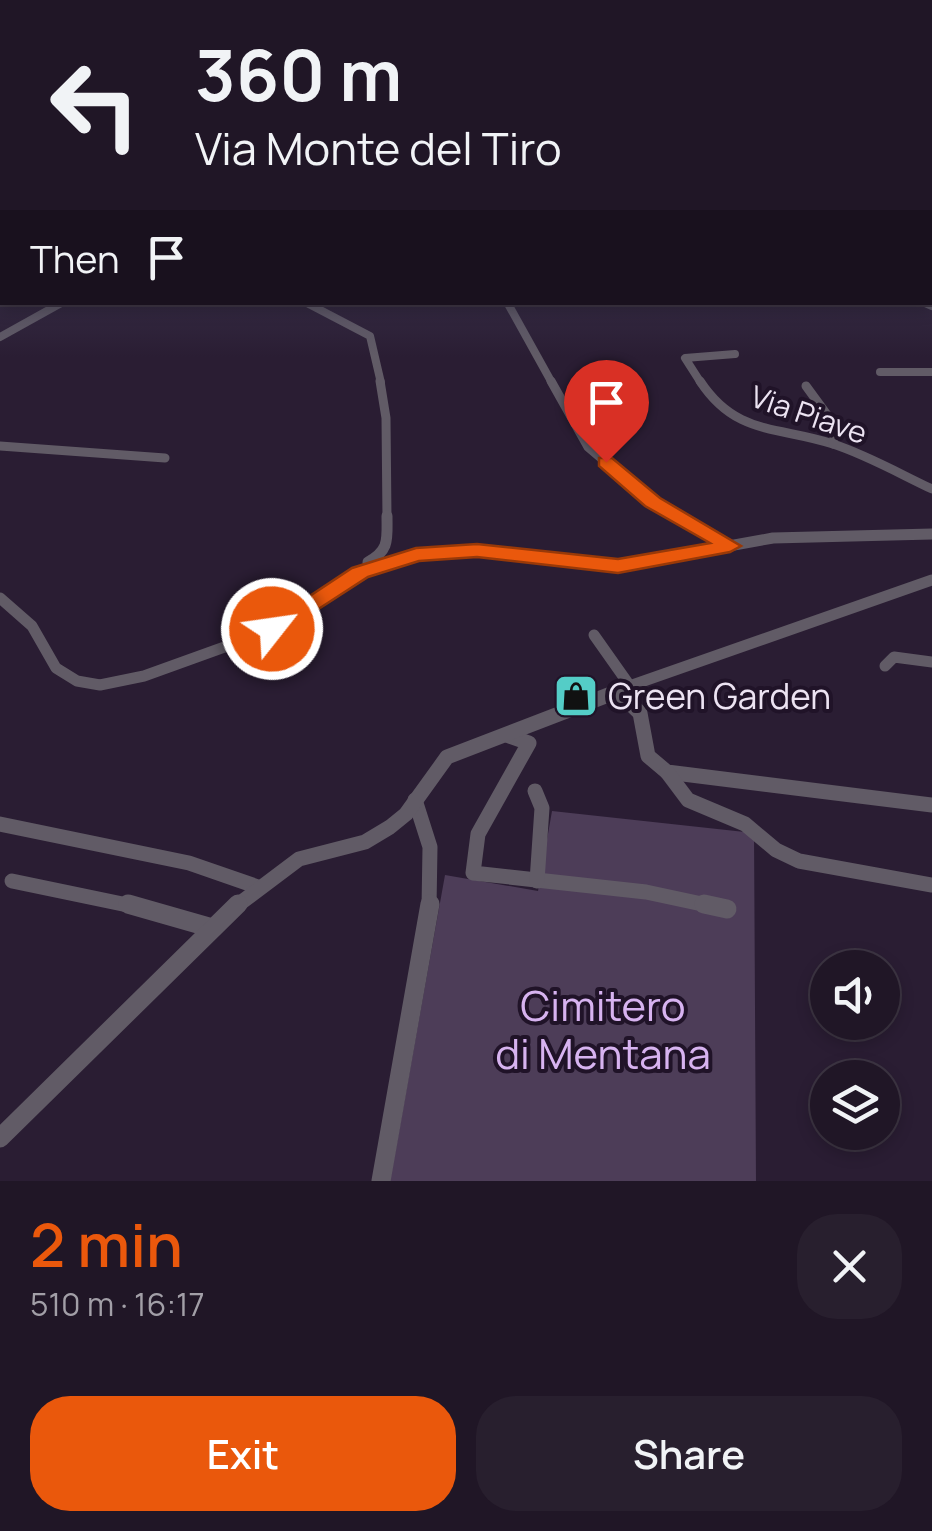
<!DOCTYPE html>
<html lang="en">
<head>
<meta charset="utf-8">
<style>
	body { margin:0; font-family:Manrope,sans-serif; background:#281f2e; color:#f1f3f6; height:100vh; display:flex; flex-direction:column; font-size:38px; white-space:nowrap }
	* { box-sizing:border-box; margin:0 }
	p { font-size:32px; color:#a29fa7 }
	.icon { flex:none; width:55px; height:55px; fill:none; stroke:currentColor; stroke-width:2; stroke-linecap:round; stroke-linejoin:round }
	.map { position:relative; height:1181px; overflow:hidden }
	.panel { display:flex; flex-direction:column; background:#201626; flex:1 }
	.panel>* { flex:none }
	.hud { position:absolute; left:0px; top:0px; width:932px; height:305px; box-shadow:0 5px 15px #0003,0 0 0 2px #3d3543; background:#201626; color:#f1f3f6; overflow:hidden }
	.tools { position:absolute; left:810px; top:950px; display:grid; gap:20px }
	.tools a { display:grid; place-items:center; width:90px; height:90px; border-radius:50%; background:#201626; box-shadow:0 5px 15px #0003,0 0 0 2px #3d3543; font-size:50px }
	.pin { position:absolute; display:grid; place-items:center; width:85px; height:85px; color:#fff; margin:-102px -42px; border-radius:50% 50% 50% 0; rotate:-45deg; box-shadow:0 0 10px #0007 }
	.pin .icon { rotate:45deg }
	.me { position:absolute; width:110px; margin:-55px; rotate:60deg; stroke-linejoin:round; filter:drop-shadow(0 0 8px #0008) }
	.turn { display:flex; align-items:center; gap:35px; height:210px; padding:0 30px; font-size:45px }
	.turn .icon { width:130px; height:130px; stroke-width:2.5 }
	.turn b { display:block; font-size:70px; line-height:85px }
	.then { display:flex; align-items:center; height:95px; padding:0 30px; background:#0003; gap:20px; font-size:38px }
	.round { display:grid; place-items:center; flex:none; width:105px; height:105px; border-radius:40px; background:#281f2e }
	.summary { display:flex; align-items:center; justify-content:space-between; height:170px; padding:0 30px }
	h1 { font-size:60px; font-weight:600; line-height:75px; color:#ea580c }
	.action { display:flex; gap:20px; margin-top:auto; padding:20px 30px }
	.action a { flex:1; height:115px; border-radius:40px; background:#ea580c; color:#fff; font-size:40px; font-weight:600; line-height:115px; text-align:center }
	.action a+a { background:#281f2e; color:#f1f3f6 }
	.map>svg:first-child { display:block }
</style>
</head>
<body>
<div class="map">
<svg width="932" height="1181" viewBox="0 0 932 1181">
	<rect width="100%" height="100%" fill="#2a1d33"/>
	<path fill="#4d3d58" d="M 552,811 L 754,833 L 756,1181 L 390,1181 L 445,875 L 538,891 Z"/>
	<g fill="none" stroke-linecap="round" stroke-linejoin="round">
		<g stroke="#615b66" stroke-width="8">
			<path d="M 305,302 L 370,336 L 381,383"/>
			<path d="M 507,302 L 552,383"/>
			<path d="M 923,302 L 932,306"/>
			<path d="M 0,337 L 63,302"/>
			<path d="M 880,372 L 932,372"/>
			<path d="M 701,383 L 685,358 L 735,354"/>
		</g>
		<g stroke="#615b66" stroke-width="9">
			<path d="M 380,381 L 386,418 L 387,518"/>
			<path d="M 551,381 L 588,447 L 653,502 L 681,518"/>
			<path d="M 700,381 C 736,436 778,426 833,444 C 867,455 900,474 932,489"/>
			<path d="M 806,386 L 836,427 L 833,444"/>
			<path d="M 0,446 L 165,458"/>
		</g>
		<g stroke="#615b66" stroke-width="11">
			<path d="M 677,516 L 730,546"/>
			<path d="M 368,562 C 390,550 387,539 387,516"/>
			<path d="M 0,598 L 32,626 L 56,668 L 77,681 L 100,685 L 144,676 L 258,635 L 305,611 L 360,573 L 416,554 L 477,551 L 618,566 L 773,538 L 932,534"/>
			<path d="M 594,635 L 630,686"/>
			<path d="M 885,666 L 894,657 L 932,662"/>
			<path d="M 621,689 L 932,580"/>
		</g>
		<g stroke="#615b66" stroke-width="15">
			<path d="M 617,691 L 640,713 L 648,756 L 667,772 L 932,805"/>
			<path d="M 509,736 L 529,743 L 478,834 L 473,873 L 646,892 L 716,907"/>
			<path d="M 667,772 L 688,800 L 745,824 L 776,850 L 799,861 L 932,885"/>
			<path d="M 535,791 L 542,808 L 537,881"/>
			<path d="M 415,800 L 430,847 L 429,907"/>
			<path d="M 0,824 L 189,863 L 258,887"/>
			<path d="M 12,881 L 137,907"/>
			<path d="M 235,907 L 299,859 L 365,842 L 390,827 L 406,814 L 447,757 L 629,687"/>
		</g>
		<g stroke="#615b66" stroke-width="19">
			<path d="M 128,904 L 212,928"/>
			<path d="M 704,904 L 727,909"/>
			<path d="M 0,1138 L 238,904"/>
			<path d="M 381,1181 L 430,904"/>
		</g>
	</g>
	<linearGradient id="sky" x2="0" y2="1"><stop stop-color="#17101c"/><stop offset="0.54" stop-color="#44405b"/><stop offset="1" stop-color="#44405b" stop-opacity="0"/></linearGradient>
	<rect width="932" height="357" fill="url(#sky)"/>
	<path fill="#ea580c" stroke="#983908" stroke-width="2.5" d="M 599,458 L 612,458 L 660,498 L 741,546 L 730,552 L 618,573 L 477,557 L 419,561 L 368,577 L 280,634 L 272,637 L 260,629 L 352,568 L 416,548 L 477,544 L 618,559 L 710,543 L 645,506 L 599,466 Z"/>
	<defs>
		<symbol id="shop-square" viewBox="-11 -11 22 22"><rect x="-9" y="-9" width="18" height="18" rx="4" fill="#54cdc7" stroke="#201328"/><path d="M-5-2.5h2.3a2.7 3.5 0 0 1 5.4 0H5L5.5 6h-11ZM-1.5-2.5h3a1.5 2.3 0 0 0-3 0Z" fill="#111"/></symbol>
	</defs>
	<g fill-rule="evenodd">
		<use href="#shop-square" x="551" y="671" width="50" height="50"/>
	</g>
	<g text-anchor="middle" dominant-baseline="central" stroke-width="8" stroke-linejoin="round" paint-order="stroke">
		<g font-size="30" fill="#ece3f2" stroke="#201328">
			<text transform="translate(809 414) rotate(19)">Via Piave</text>
		</g>
		<g font-size="35" fill="#ece3f2" stroke="#201328" text-anchor="start">
			<text x="608" y="696">Green Garden</text>
		</g>
		<g font-size="42" fill="#d7b3f0" stroke="#201328">
			<text x="603" y="1005">Cimitero<tspan x="603" dy="48">di Mentana</tspan></text>
		</g>
	</g>
</svg>
<div class="tools">
<a><svg class="icon" aria-label="sound" viewBox="0 0 24 24"><path d="M4 9h4l5-4v14l-5-4H4zM17 9q2 3 0 6"/></svg></a>
<a><svg class="icon" aria-label="layers" viewBox="0 0 24 24"><path d="M12 4l9 5-9 5-9-5zM3 14l9 5 9-5"/></svg></a>
</div>
<div class="pin" style="left:606px;top:462px;background:#d93025"><svg class="icon" aria-label="arrive" viewBox="0 0 24 24"><path d="M6 21V4h12l-3 4 3 4H6"/></svg></div>
<svg class="me" style="left:272px;top:629px" viewBox="-20 -20 40 40"><circle r="17" fill="#ea580c" stroke="#fff" stroke-width="3"/><path d="M0-11L8 9 0 5-8 9z" fill="#fff"/></svg>
<div class="hud">
<div class="turn"><svg class="icon" aria-label="left" viewBox="0 0 24 24"><path d="M17 20v-9H6M10 6l-5 5 5 5"/></svg><div><b>360 m</b>Via Monte del Tiro</div></div>
<div class="then">Then<svg class="icon" aria-label="arrive" viewBox="0 0 24 24"><path d="M6 21V4h12l-3 4 3 4H6"/></svg></div>
</div>
</div>
<section class="panel">
<div class="summary"><div><h1>2 min</h1><p>510 m · 16:17</p></div><a class="round"><svg class="icon" aria-label="close" viewBox="0 0 24 24"><path d="M6 6l12 12M18 6L6 18"/></svg></a></div>
<div class="action"><a>Exit</a><a>Share</a></div>
</section>
</body>
</html>
